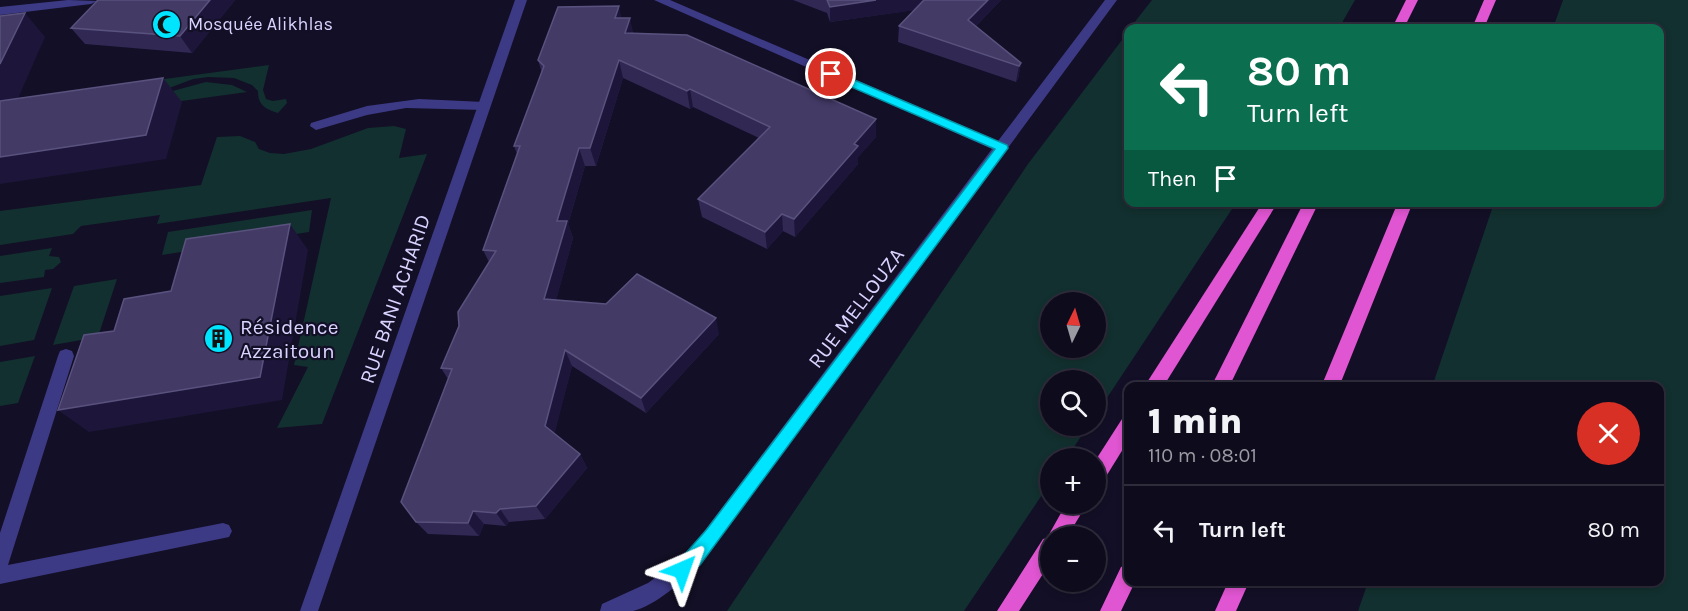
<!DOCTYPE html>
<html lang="en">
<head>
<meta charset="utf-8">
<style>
	body { margin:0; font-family:Karla,sans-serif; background:#1c1929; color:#f1f3f6; height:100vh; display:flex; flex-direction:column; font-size:22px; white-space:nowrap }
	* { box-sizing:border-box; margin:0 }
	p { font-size:20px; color:#9b9ba3 }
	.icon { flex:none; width:33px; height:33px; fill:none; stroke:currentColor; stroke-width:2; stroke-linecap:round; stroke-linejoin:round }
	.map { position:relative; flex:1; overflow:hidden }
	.drawer { position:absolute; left:1124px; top:382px; width:540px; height:204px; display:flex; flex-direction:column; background:#0e0b1c; border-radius:12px; box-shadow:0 3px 9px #0003,0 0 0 2px #2e2b3b }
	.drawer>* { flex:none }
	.hud { position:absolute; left:1124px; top:24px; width:540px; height:183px; border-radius:12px; box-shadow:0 3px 9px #0003,0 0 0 2px #2e2b3b; background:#0b6e4f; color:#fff; overflow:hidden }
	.needle { width:39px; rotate:5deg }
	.controls { position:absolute; left:1040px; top:292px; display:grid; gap:12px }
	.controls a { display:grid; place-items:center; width:66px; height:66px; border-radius:50%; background:#0e0b1c; box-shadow:0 3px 9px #0003,0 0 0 2px #2e2b3b; font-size:30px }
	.pin { position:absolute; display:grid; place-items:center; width:51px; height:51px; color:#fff; margin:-26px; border:3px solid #fff; border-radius:50%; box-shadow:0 2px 6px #0007 }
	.me { position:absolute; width:66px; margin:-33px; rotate:43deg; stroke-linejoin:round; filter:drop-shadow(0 0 4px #0008) }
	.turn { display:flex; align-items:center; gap:21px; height:126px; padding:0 24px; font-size:27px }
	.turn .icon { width:78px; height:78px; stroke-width:2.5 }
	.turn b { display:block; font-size:42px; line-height:51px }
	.then { display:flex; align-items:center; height:57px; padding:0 24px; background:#0003; gap:12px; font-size:22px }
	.round { display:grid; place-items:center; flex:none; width:63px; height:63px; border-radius:32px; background:#1c1929 }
	.head { display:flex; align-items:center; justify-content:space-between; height:102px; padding:0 24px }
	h1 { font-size:36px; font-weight:800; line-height:45px }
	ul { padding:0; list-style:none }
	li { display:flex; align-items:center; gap:18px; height:90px; padding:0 24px; border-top:2px solid #2e2b3b }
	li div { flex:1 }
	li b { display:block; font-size:22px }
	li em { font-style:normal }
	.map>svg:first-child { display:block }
</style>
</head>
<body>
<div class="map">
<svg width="1688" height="611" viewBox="0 0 1688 611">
	<rect width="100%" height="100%" fill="#130f26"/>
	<g fill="#12302f" fill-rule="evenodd">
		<path d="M 1152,0 L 1355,0 L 1339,28 L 1130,28 Z"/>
		<path d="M 1563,0 L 1688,0 L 1688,611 L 1358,611 L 1368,582 L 1659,582 L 1659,387 L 1432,387 L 1494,203 L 1659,202 L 1659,28 L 1553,28 Z"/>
		<path d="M 1128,32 L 1128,202 L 1236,203 L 1095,416 L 1095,381 L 1050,381 L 1050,426 L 1088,426 L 1066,459 L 1050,459 L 1050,483 L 964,611 L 727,611 L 1028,164 ZM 1050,303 L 1095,303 L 1095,348 L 1050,348 Z"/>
		<path d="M 269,65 L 263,90 L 266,99 L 273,101 L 286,99 L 287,103 L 278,113 C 265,109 258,105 258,91 L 252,85 L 234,78 L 208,77 L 193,79 L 164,90 L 97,91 L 0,101 Z"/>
		<path d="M 206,82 L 232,85 L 247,92 L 0,126 L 0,118 L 165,93 Z"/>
		<path d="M 394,126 L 406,129 L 399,158 L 427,154 L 322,424 L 277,428 L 308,367 L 294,365 L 331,198 L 157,224 L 160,215 L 81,226 L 73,234 L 0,245 L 0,211 L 201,185 L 217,137 L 240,136 L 255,142 L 259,149 L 270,153 L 284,154 L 311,149 L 368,128 Z"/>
		<path d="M 312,210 L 309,232 L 162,255 L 168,232 Z"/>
		<path d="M 52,248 L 49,256 L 59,257 L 61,262 L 53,269 L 45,270 L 44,277 L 0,283 L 0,256 Z"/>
		<path d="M 117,279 L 98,337 L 53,345 L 74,286 Z"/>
		<path d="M 52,288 L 34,340 L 0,346 L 0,296 Z"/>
		<path d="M 35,356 L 18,403 L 0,406 L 0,362 Z"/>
	</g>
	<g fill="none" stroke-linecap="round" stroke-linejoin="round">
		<g fill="#3d3a85" fill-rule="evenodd">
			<path d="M 419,99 L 484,102 L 490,106 L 484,110 L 406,108 L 367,115 L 316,130 L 310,126 L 311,123 L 367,106 Z"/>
			<path d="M 66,349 L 72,351 L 74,356 L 8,565 L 223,523 L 229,525 L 232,531 L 229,537 L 0,584 L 0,533 L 58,356 L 60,351 Z"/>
		</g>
		<g fill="#3d3a85" fill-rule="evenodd">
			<path d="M 68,0 L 97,1 L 91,4 L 0,15 L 0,7 Z"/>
			<path d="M 515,0 L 527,0 L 318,611 L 300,611 Z"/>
			<path d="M 654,0 L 670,0 L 998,141 L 1105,0 L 1117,0 L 700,565 C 684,580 655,606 633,611 C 623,611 610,611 600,611 L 602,604 L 648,583 L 688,553 L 992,149 Z"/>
		</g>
		<g fill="#e055d1" fill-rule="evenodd">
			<path d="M 1406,0 L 1418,0 L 1404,28 L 1392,28 Z"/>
			<path d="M 1484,0 L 1496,0 L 1484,28 L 1472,28 Z"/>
			<path d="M 1263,202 L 1278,202 L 1163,387 L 1144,387 Z"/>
			<path d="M 1304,202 L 1319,202 L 1229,387 L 1211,387 Z"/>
			<path d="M 1398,202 L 1413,202 L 1339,387 L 1321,387 Z"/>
			<path d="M 1128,417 L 1128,441 L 1102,483 L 1095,486 L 1095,461 L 1122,419 Z"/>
			<path d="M 1066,504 L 1087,504 L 1067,537 L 1050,537 L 1050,563 L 1019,611 L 997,611 L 1043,539 L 1047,538 Z"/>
			<path d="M 1128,564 L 1128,582 L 1135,582 L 1121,611 L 1100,611 L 1121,567 Z"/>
			<path d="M 1228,582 L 1249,582 L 1236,611 L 1215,611 Z"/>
		</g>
	</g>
	<g fill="#312854">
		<path d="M 98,0 L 235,0 L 192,53 L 85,44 L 71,28 Z"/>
		<path d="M 793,0 L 1001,0 L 976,26 L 1021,63 L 1018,79 L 1016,82 L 898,42 L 899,26 L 914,10 L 830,22 L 827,13 Z"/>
		<path d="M 622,18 L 633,33 L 876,119 L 876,137 L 858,157 L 858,164 L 795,237 L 783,231 L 767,249 L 702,217 L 698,199 L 759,138 L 693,107 L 690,109 L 623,78 L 596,166 L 585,166 L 568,224 L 573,238 L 556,300 L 719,334 L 646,413 L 572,366 L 554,434 L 580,454 L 587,468 L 545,519 L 509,522 L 506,526 L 484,524 L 479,536 L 428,534 L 416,522 L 448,379 L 441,368 L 489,262 L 483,250 L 517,154 L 514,146 L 542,73 L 538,60 Z"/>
	</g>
	<g fill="#1d163a">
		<path d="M 210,0 L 235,0 L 192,53 L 180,36 Z"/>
		<path d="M 876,0 L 931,0 L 930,8 L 830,22 L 830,7 Z"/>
		<path d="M 988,0 L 1001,0 L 966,36 L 968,20 Z"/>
		<path d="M 619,6 L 623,24 L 615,18 Z"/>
		<path d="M 25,13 L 45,37 L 5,128 L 0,123 L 0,64 Z"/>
		<path d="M 630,18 L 634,36 L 625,33 Z"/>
		<path d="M 619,60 L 623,78 L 596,166 L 590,148 Z"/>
		<path d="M 1021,63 L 1018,79 L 1016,82 L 1019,66 Z"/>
		<path d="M 163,78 L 182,102 L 166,159 L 0,184 L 0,157 Z"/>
		<path d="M 690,89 L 693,107 L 690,109 L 687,91 Z"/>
		<path d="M 876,119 L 876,137 L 858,157 L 858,164 L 795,237 L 794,219 L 854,144 Z"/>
		<path d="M 579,148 L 585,166 L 568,224 L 573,238 L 552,316 L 544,299 L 557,221 Z"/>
		<path d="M 782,214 L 783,231 L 767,249 L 765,232 Z"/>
		<path d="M 290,224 L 308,250 L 282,400 L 89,432 L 58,410 Z"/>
		<path d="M 716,318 L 719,334 L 646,413 L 641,398 Z"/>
		<path d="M 565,350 L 572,366 L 553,440 L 545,426 Z"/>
		<path d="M 580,454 L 587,468 L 545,519 L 536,506 Z"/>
		<path d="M 500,509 L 509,522 L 506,526 L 496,513 Z"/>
		<path d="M 473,511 L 484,524 L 479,536 L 468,523 Z"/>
	</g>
	<g fill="#433a66" stroke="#5a527e" stroke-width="1.5">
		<path d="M 98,0 L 210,0 L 180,36 L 71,28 Z"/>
		<path d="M 827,0 L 876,0 L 830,7 Z"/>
		<path d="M 924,0 L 988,0 L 968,20 L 1021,63 L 1019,66 L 899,26 Z"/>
		<path d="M 619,6 L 615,18 L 630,18 L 625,33 L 687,35 L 876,119 L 854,144 L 858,146 L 794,219 L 782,214 L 765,232 L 698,199 L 770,127 L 690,89 L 687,91 L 619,60 L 590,148 L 579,148 L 557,221 L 567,221 L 544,299 L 606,304 L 637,274 L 716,318 L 641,398 L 565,350 L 545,426 L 580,454 L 536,506 L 500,509 L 496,513 L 473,511 L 468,523 L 416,522 L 401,502 L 452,369 L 441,368 L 459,326 L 458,312 L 496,251 L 483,250 L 520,146 L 514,146 L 544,66 L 538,60 L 558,7 Z"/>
		<path d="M 25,13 L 0,64 L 0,16 Z"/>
		<path d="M 163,78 L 146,135 L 0,157 L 0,101 Z"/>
		<path d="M 290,224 L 260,377 L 58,410 L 84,335 L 114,331 L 124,299 L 171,291 L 186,239 Z"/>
	</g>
	<path fill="#00e5ff" stroke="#0095a6" stroke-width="1.5" d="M 831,70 L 1007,145 L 1008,148 L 700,565 L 682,578 L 676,576 L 673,570 C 677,561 700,538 707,529 L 995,149 L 828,77 L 826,74 Z"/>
	<defs>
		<symbol id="mosque-disc" viewBox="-11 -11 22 22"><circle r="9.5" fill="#00e5ff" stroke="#130f26"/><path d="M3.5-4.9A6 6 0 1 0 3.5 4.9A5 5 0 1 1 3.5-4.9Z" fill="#111"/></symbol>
		<symbol id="building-disc" viewBox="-11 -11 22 22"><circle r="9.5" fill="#00e5ff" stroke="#130f26"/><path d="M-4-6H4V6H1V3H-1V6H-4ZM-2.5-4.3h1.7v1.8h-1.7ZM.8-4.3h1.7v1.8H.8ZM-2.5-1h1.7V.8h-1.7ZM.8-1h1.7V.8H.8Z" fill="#111"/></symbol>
	</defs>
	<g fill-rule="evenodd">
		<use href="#mosque-disc" x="150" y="8" width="33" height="33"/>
		<use href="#building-disc" x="202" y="322" width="33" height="33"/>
	</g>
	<g text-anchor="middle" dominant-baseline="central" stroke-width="4.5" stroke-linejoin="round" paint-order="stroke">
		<g font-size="18" fill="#d9d4ff" stroke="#130f26" text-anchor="start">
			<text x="188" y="24">Mosquée Alikhlas</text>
		</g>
		<g font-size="21" fill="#d9d4ff" stroke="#130f26">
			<text transform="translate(395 299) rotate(-71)">RUE BANI ACHARID</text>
			<text transform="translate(856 308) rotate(-53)">RUE MELLOUZA</text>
		</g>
		<g font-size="21" fill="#d9d4ff" stroke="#130f26" text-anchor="start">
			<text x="240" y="327">Résidence<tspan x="240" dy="24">Azzaitoun</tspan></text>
		</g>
	</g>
</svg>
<div class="controls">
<a><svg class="needle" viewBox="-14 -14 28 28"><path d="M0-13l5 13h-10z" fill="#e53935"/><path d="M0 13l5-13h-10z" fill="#9b9ba3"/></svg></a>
<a><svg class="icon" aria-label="search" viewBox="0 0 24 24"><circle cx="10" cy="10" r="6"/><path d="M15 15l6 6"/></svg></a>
<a>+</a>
<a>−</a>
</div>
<div class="pin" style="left:831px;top:74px;background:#d93025"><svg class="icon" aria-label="arrive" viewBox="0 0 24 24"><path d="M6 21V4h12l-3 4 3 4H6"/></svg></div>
<svg class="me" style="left:682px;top:570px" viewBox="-20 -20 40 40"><path d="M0-17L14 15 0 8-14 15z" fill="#00e5ff" stroke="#fff" stroke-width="4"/></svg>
<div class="hud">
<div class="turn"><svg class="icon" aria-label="left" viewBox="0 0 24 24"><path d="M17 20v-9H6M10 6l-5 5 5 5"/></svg><div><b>80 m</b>Turn left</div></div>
<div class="then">Then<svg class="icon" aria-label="arrive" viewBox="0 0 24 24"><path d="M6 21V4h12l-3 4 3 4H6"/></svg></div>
</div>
<section class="drawer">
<div class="head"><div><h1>1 min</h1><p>110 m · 08:01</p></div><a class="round" style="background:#d93025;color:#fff"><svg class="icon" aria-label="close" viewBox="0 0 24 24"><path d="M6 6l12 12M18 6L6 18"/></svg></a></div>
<ul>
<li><svg class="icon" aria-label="left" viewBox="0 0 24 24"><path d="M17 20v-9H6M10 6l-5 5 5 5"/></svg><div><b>Turn left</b></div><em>80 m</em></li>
</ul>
</section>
</div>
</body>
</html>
